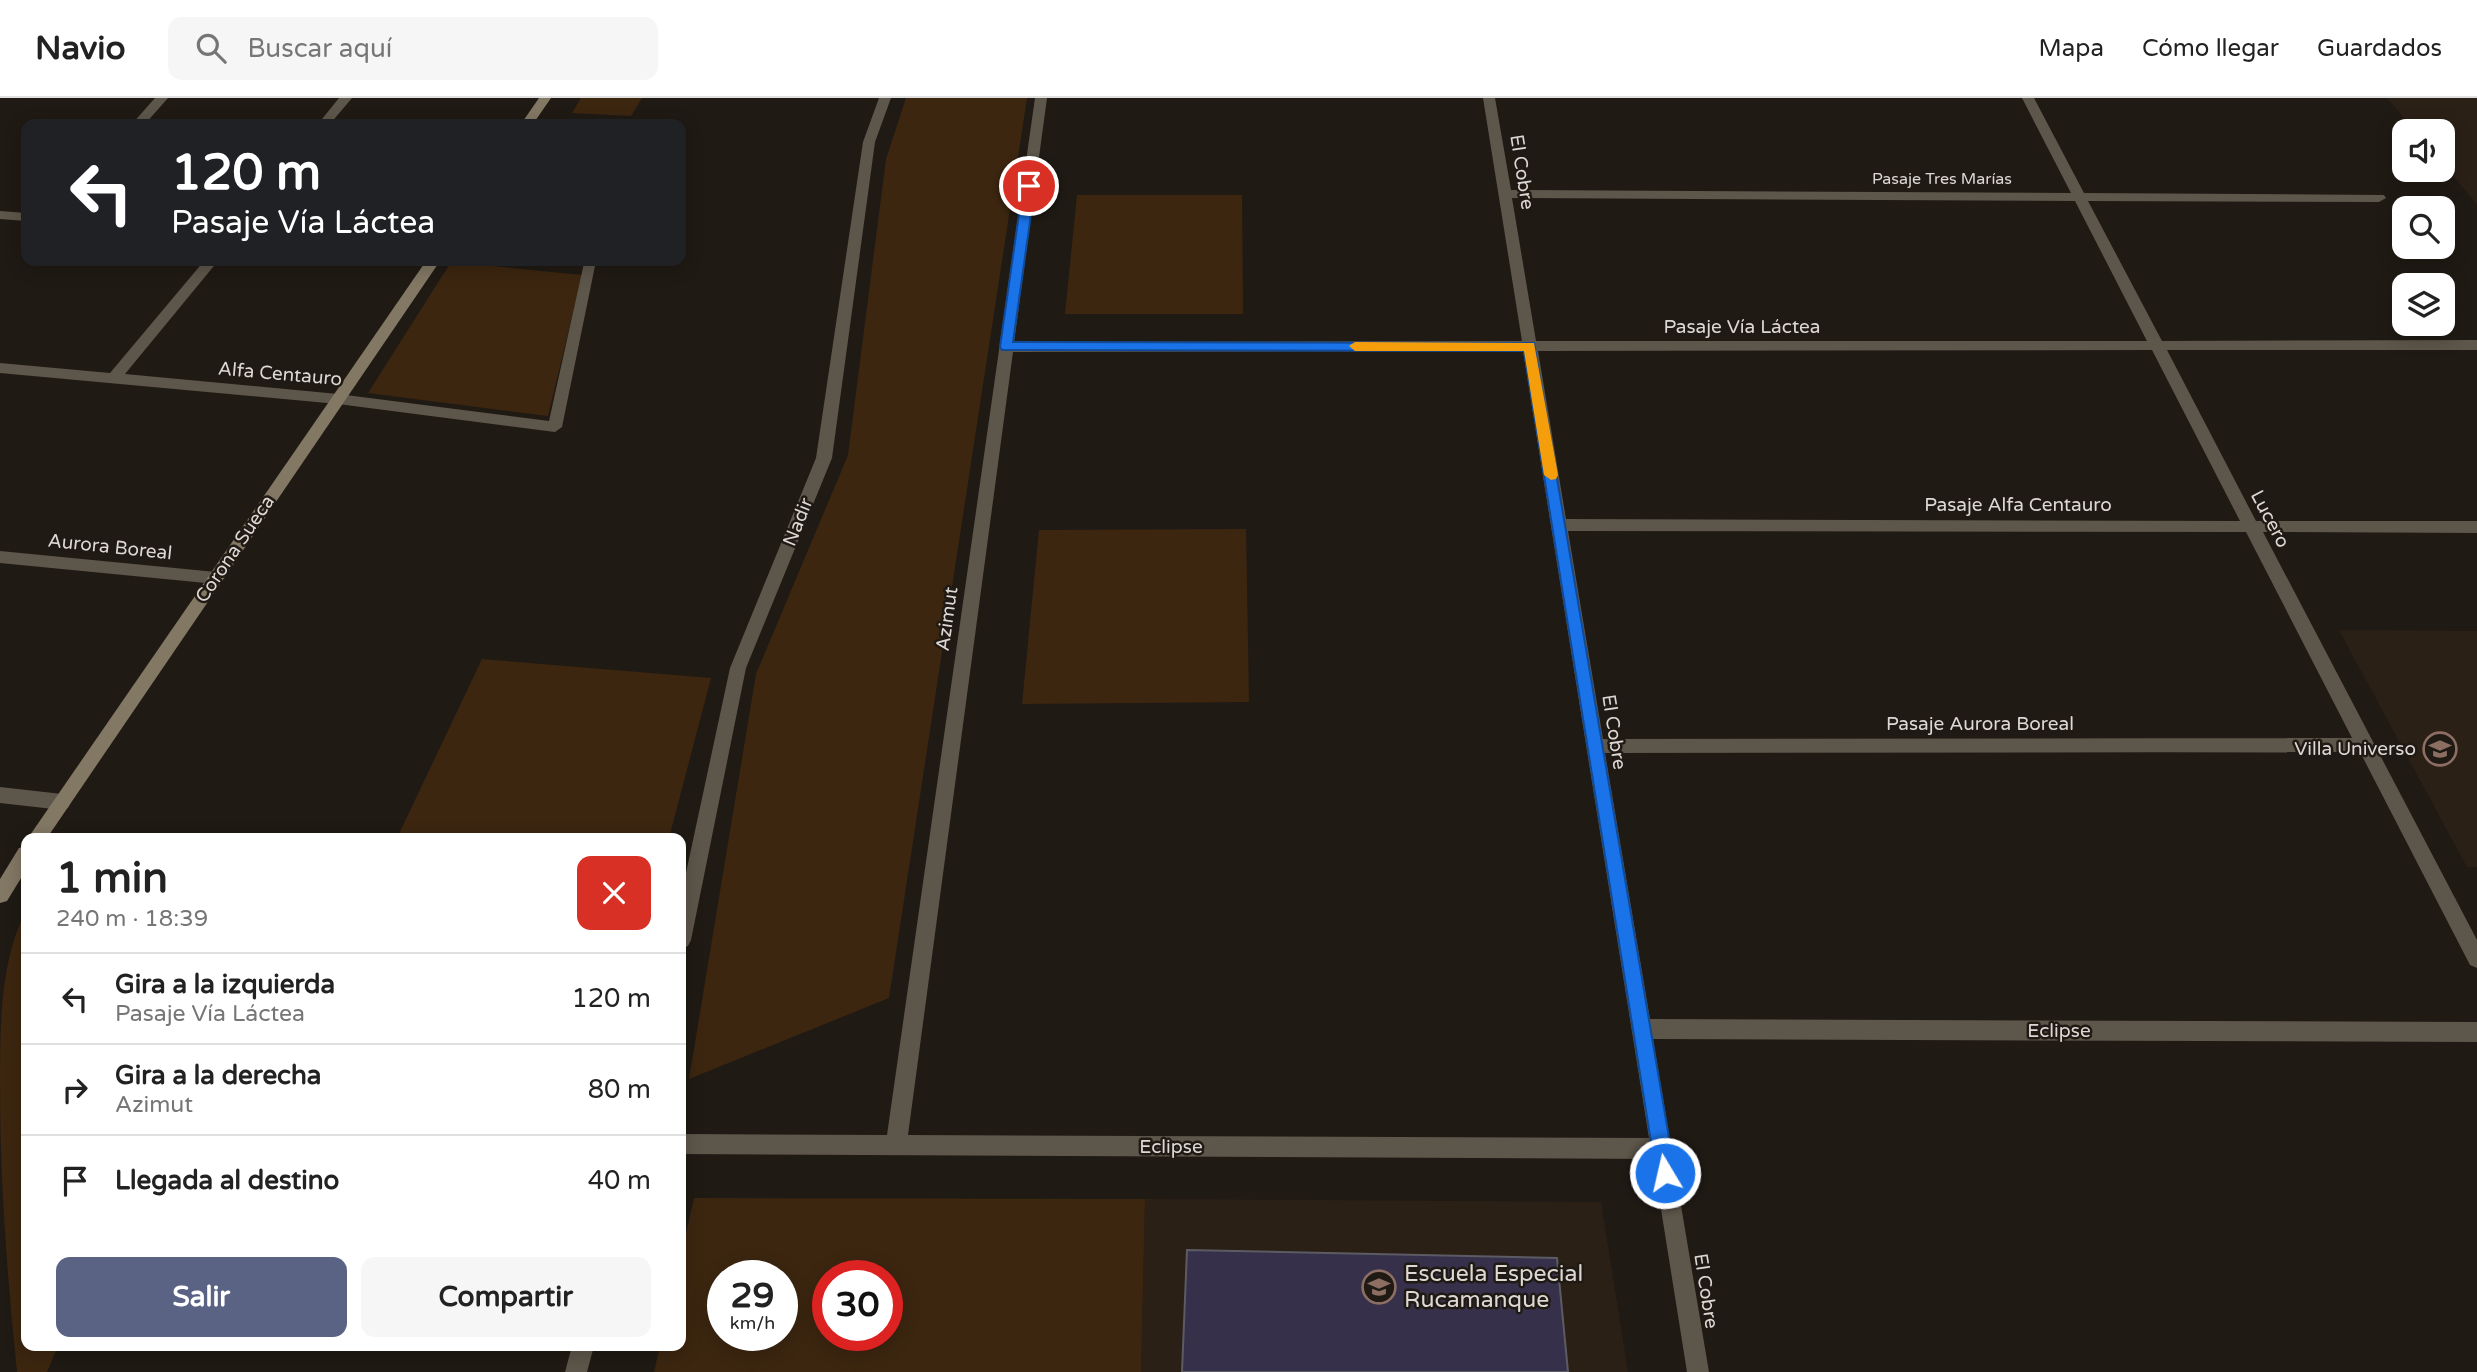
<!DOCTYPE html>
<html lang="es">
<head>
<meta charset="utf-8">
<style>
	body { margin:0; font-family:"Varela Round",sans-serif; background:#f6f6f6; color:#222; height:100vh; display:flex; flex-direction:column; font-size:26px; white-space:nowrap }
	* { box-sizing:border-box; margin:0 }
	p { font-size:23px; color:#767676 }
	.icon { flex:none; width:38px; height:38px; fill:none; stroke:currentColor; stroke-width:2; stroke-linecap:round; stroke-linejoin:round }
	.map { position:relative; flex:1; overflow:hidden }
	.details { position:absolute; left:21px; top:735px; width:665px; height:518px; display:flex; flex-direction:column; background:#fff; border-radius:14px; box-shadow:0 4px 18px #0003 }
	.details>* { flex:none }
	.top-card { position:absolute; left:21px; top:21px; width:665px; height:147px; border-radius:14px; box-shadow:0 4px 18px #0003; background:#202124; color:#fff; overflow:hidden }
	.controls { position:absolute; left:2392px; top:21px; display:grid; gap:14px }
	.controls a { display:grid; place-items:center; width:63px; height:63px; border-radius:14px; background:#fff; box-shadow:0 4px 18px #0003; font-size:35px }
	.speed { position:absolute; left:707px; top:1162px; display:flex; gap:14px; font-size:35px; font-weight:700; text-align:center }
	.speed>* { display:grid; place-content:center; width:91px; height:91px; border-radius:50%; background:#fff; box-shadow:0 4px 18px #0003; line-height:1 }
	.speed small { font-size:18px; font-weight:400 }
	.speed .limit { border:10px solid #d22; background:#fff; color:#111 }
	.pin { position:absolute; display:grid; place-items:center; width:60px; height:60px; color:#fff; margin:-30px; border:4px solid #fff; border-radius:50%; box-shadow:0 2px 7px #0007 }
	.me { position:absolute; width:77px; margin:-38px; rotate:351deg; stroke-linejoin:round; filter:drop-shadow(0 0 5px #0008) }
	.turn { display:flex; align-items:center; gap:24px; height:147px; padding:0 35px; font-size:32px }
	.turn .icon { width:91px; height:91px; stroke-width:2.5 }
	.turn b { display:block; font-size:49px; line-height:60px }
	.round { display:grid; place-items:center; flex:none; width:74px; height:74px; border-radius:14px; background:#f6f6f6 }
	.headline { display:flex; align-items:center; justify-content:space-between; height:119px; padding:0 35px }
	h1 { font-size:42px; font-weight:800; line-height:52px }
	.primary-button { display:flex; gap:14px; margin-top:auto; padding:14px 35px }
	.primary-button a { flex:1; height:80px; border-radius:14px; background:#5b6385; color:#fff; font-size:28px; font-weight:800; line-height:80px; text-align:center }
	.primary-button a+a { background:#f6f6f6; color:#222 }
	ul { padding:0; list-style:none }
	li { display:flex; align-items:center; gap:21px; height:91px; padding:0 35px; border-top:2px solid #e0e0e0 }
	li div { flex:1 }
	li b { display:block; font-size:26px }
	li em { font-style:normal }
	header { display:flex; align-items:center; gap:42px; box-sizing:border-box; height:98px; padding:0 35px; background:#fff; border-bottom:2px solid #e0e0e0 }
	header strong { font-size:33px }
	nav { display:flex; gap:38px; margin-inline-start:auto; font-size:24px }
	.search { width:490px; height:63px; background:#f6f6f6; display:flex; align-items:center; gap:18px; box-sizing:border-box; padding:0 24px; border-radius:14px; color:#767676; font-size:26px }
	.map>svg:first-child { display:block }
</style>
</head>
<body>
<header>
<strong>Navio</strong>
<div class="search"><svg class="icon" aria-label="search" viewBox="0 0 24 24"><circle cx="10" cy="10" r="6"/><path d="M15 15l6 6"/></svg>Buscar aquí</div>
<nav><a>Mapa</a><a>Cómo llegar</a><a>Guardados</a></nav>
</header>
<div class="map">
<svg width="2477" height="1274" viewBox="0 0 2477 1274">
	<rect width="100%" height="100%" fill="#201a14"/>
	<g fill="#2b2016">
		<path d="M 2387,0 L 2477,0 L 2477,106 L 2443,66 L 2443,33 L 2415,33 Z"/>
		<path d="M 2339,532 L 2477,533 L 2477,769 L 2467,769 Z"/>
		<path d="M 1145,1101 L 1601,1104 L 1628,1274 L 1141,1274 Z"/>
	</g>
	<g fill="#3c2610" fill-rule="evenodd">
		<path d="M 581,0 L 642,0 L 631,18 L 572,15 Z"/>
		<path d="M 906,0 L 1027,0 L 889,900 L 689,981 L 756,576 L 848,357 L 886,61 Z"/>
		<path d="M 1077,97 L 1242,97 L 1243,216 L 1065,216 Z"/>
		<path d="M 451,164 L 582,177 L 548,318 L 368,295 Z"/>
		<path d="M 1246,431 L 1249,604 L 1022,606 L 1039,432 Z"/>
		<path d="M 482,561 L 711,580 L 669,740 L 397,740 Z"/>
		<path d="M 26,813 L 26,1248 L 58,1248 L 47,1274 L 17,1274 C 7,1178 0,1082 0,985 C 0,930 0,862 26,813 Z"/>
		<path d="M 694,1100 L 1145,1101 L 1141,1274 L 654,1274 L 660,1248 L 681,1248 L 681,1157 ZM 723,1178 L 782,1178 L 782,1237 L 723,1237 ZM 828,1178 L 887,1178 L 887,1237 L 828,1237 Z"/>
	</g>
	<path fill="#36304b" stroke="#5c5b64" stroke-width="2" d="M 1187,1152 L 1557,1160 L 1568,1274 L 1182,1274 Z"/>
	<g fill="none" stroke-linecap="round" stroke-linejoin="round">
		<g fill="#5d564a" fill-rule="evenodd">
			<path d="M 155,0 L 168,0 L 145,26 L 132,26 Z"/>
			<path d="M 339,0 L 352,0 L 330,26 L 318,26 Z"/>
			<path d="M 879,0 L 891,0 L 875,44 L 832,360 L 746,570 L 691,842 L 688,848 L 681,851 L 681,798 L 730,570 L 816,360 L 863,44 Z"/>
			<path d="M 1035,0 L 1047,0 L 1014,244 L 1522,243 L 1483,0 L 1495,0 L 1511,92 L 2071,95 L 2022,0 L 2034,0 L 2084,95 L 2384,97 L 2386,100 L 2379,104 L 2088,103 L 2162,243 L 2477,242 L 2477,252 L 2167,252 L 2256,423 L 2477,423 L 2477,435 L 2263,434 L 2477,842 L 2477,870 L 2470,867 L 2360,654 L 1605,655 L 1650,921 L 2477,924 L 2477,944 L 1653,941 L 1709,1274 L 1687,1274 L 1653,1061 L 681,1056 L 681,1036 L 887,1037 ZM 1512,100 L 2075,103 L 2147,243 L 1536,243 ZM 2152,252 L 2240,423 L 1566,421 L 1538,253 ZM 1523,253 L 1649,1040 L 908,1037 L 1013,254 ZM 1568,433 L 2246,434 L 2352,640 L 1603,641 Z"/>
			<path d="M 0,113 L 26,115 L 26,123 L 0,121 Z"/>
			<path d="M 204,163 L 218,163 L 125,276 L 338,296 L 549,323 L 584,165 L 596,163 L 562,329 L 555,334 L 338,306 L 0,275 L 0,265 L 110,275 Z"/>
			<path d="M 0,453 L 216,474 L 224,480 L 216,486 L 0,465 Z"/>
			<path d="M 0,689 L 62,696 L 68,698 L 71,704 L 68,710 L 62,712 L 0,705 Z"/>
			<path d="M 572,1248 L 594,1248 L 587,1274 L 565,1274 Z"/>
		</g>
		<g fill="#837864" fill-rule="evenodd">
			<path d="M 539,0 L 551,0 L 533,26 L 521,26 Z"/>
			<path d="M 426,163 L 440,163 L 47,740 L 28,740 Z"/>
			<path d="M 26,748 L 26,772 L 7,803 L 0,805 L 0,781 L 19,750 Z"/>
		</g>
	</g>
	<path fill="#1a73e8" stroke="#114b97" stroke-width="2" d="M 1029,85 L 1035,88 L 1013,244 L 1534,245 L 1675,1075 L 1672,1082 L 1665,1085 L 1659,1082 L 1656,1075 L 1524,253 L 1002,252 L 1000,249 L 1023,88 Z"/>
	<path fill="#f59e0b" d="M 1355,244 L 1534,245 L 1558,377 L 1556,381 L 1551,382 L 1544,377 L 1524,253 L 1355,253 L 1349,248 Z"/>
	<defs>
		<symbol id="school-ring" viewBox="-11 -11 22 22"><circle r="9.5" fill="#201a14" stroke="#8d6e63" stroke-width="1.5"/><path d="M0-5L7-2L0 1L-7-2ZM-4 1L0 2.5L4 1V4Q0 6-4 4Z" fill="#8d6e63"/></symbol>
	</defs>
	<g fill-rule="evenodd">
		<use href="#school-ring" x="2421" y="632" width="38" height="38"/>
		<use href="#school-ring" x="1360" y="1170" width="38" height="38"/>
	</g>
	<g text-anchor="middle" dominant-baseline="central" stroke-width="5" stroke-linejoin="round" paint-order="stroke">
		<g font-size="16" fill="#ddd8d4" stroke="#201a14">
			<text x="1942" y="81">Pasaje Tres Marías</text>
		</g>
		<g font-size="19" fill="#ddd8d4" stroke="#201a14">
			<text transform="translate(1522 74) rotate(81)">El Cobre</text>
			<text x="1742" y="229">Pasaje Vía Láctea</text>
			<text transform="translate(280 276) rotate(5)">Alfa Centauro</text>
			<text x="2018" y="407">Pasaje Alfa Centauro</text>
			<text transform="translate(2270 421) rotate(62)">Lucero</text>
			<text transform="translate(798 424) rotate(-68)">Nadir</text>
			<text transform="translate(110 449) rotate(6)">Aurora Boreal</text>
			<text transform="translate(235 451) rotate(-56)">Corona Sueca</text>
			<text transform="translate(947 521) rotate(-82)">Azimut</text>
			<text x="1980" y="626">Pasaje Aurora Boreal</text>
			<text transform="translate(1614 634) rotate(81)">El Cobre</text>
			<text x="2059" y="933">Eclipse</text>
			<text x="1171" y="1049">Eclipse</text>
			<text transform="translate(1706 1193) rotate(81)">El Cobre</text>
		</g>
		<g font-size="19" fill="#ddd8d4" stroke="#201a14" text-anchor="end">
			<text x="2416" y="651">Villa Universo</text>
		</g>
		<g font-size="23" fill="#ddd8d4" stroke="#201a14" text-anchor="start">
			<text x="1404" y="1176">Escuela Especial<tspan x="1404" dy="26">Rucamanque</tspan></text>
		</g>
	</g>
</svg>
<div class="controls">
<a><svg class="icon" aria-label="sound" viewBox="0 0 24 24"><path d="M4 9h4l5-4v14l-5-4H4zM17 9q2 3 0 6"/></svg></a>
<a><svg class="icon" aria-label="search" viewBox="0 0 24 24"><circle cx="10" cy="10" r="6"/><path d="M15 15l6 6"/></svg></a>
<a><svg class="icon" aria-label="layers" viewBox="0 0 24 24"><path d="M12 4l9 5-9 5-9-5zM3 14l9 5 9-5"/></svg></a>
</div>
<div class="speed"><div>29<small>km/h</small></div><div class="limit">30</div></div>
<div class="pin" style="left:1029px;top:88px;background:#d93025"><svg class="icon" aria-label="arrive" viewBox="0 0 24 24"><path d="M6 21V4h12l-3 4 3 4H6"/></svg></div>
<svg class="me" style="left:1665px;top:1075px" viewBox="-20 -20 40 40"><circle r="17" fill="#1a73e8" stroke="#fff" stroke-width="3"/><path d="M0-11L8 9 0 5-8 9z" fill="#fff"/></svg>
<div class="top-card">
<div class="turn"><svg class="icon" aria-label="left" viewBox="0 0 24 24"><path d="M17 20v-9H6M10 6l-5 5 5 5"/></svg><div><b>120 m</b>Pasaje Vía Láctea</div></div>
</div>
<section class="details">
<div class="headline"><div><h1>1 min</h1><p>240 m · 18:39</p></div><a class="round" style="background:#d93025;color:#fff"><svg class="icon" aria-label="close" viewBox="0 0 24 24"><path d="M6 6l12 12M18 6L6 18"/></svg></a></div>
<ul>
<li><svg class="icon" aria-label="left" viewBox="0 0 24 24"><path d="M17 20v-9H6M10 6l-5 5 5 5"/></svg><div><b>Gira a la izquierda</b><p>Pasaje Vía Láctea</p></div><em>120 m</em></li>
<li><svg class="icon" aria-label="right" viewBox="0 0 24 24"><path d="M7 20v-9h11M14 6l5 5-5 5"/></svg><div><b>Gira a la derecha</b><p>Azimut</p></div><em>80 m</em></li>
<li><svg class="icon" aria-label="arrive" viewBox="0 0 24 24"><path d="M6 21V4h12l-3 4 3 4H6"/></svg><div><b>Llegada al destino</b></div><em>40 m</em></li>
</ul>
<div class="primary-button"><a>Salir</a><a>Compartir</a></div>
</section>
</div>
</body>
</html>
